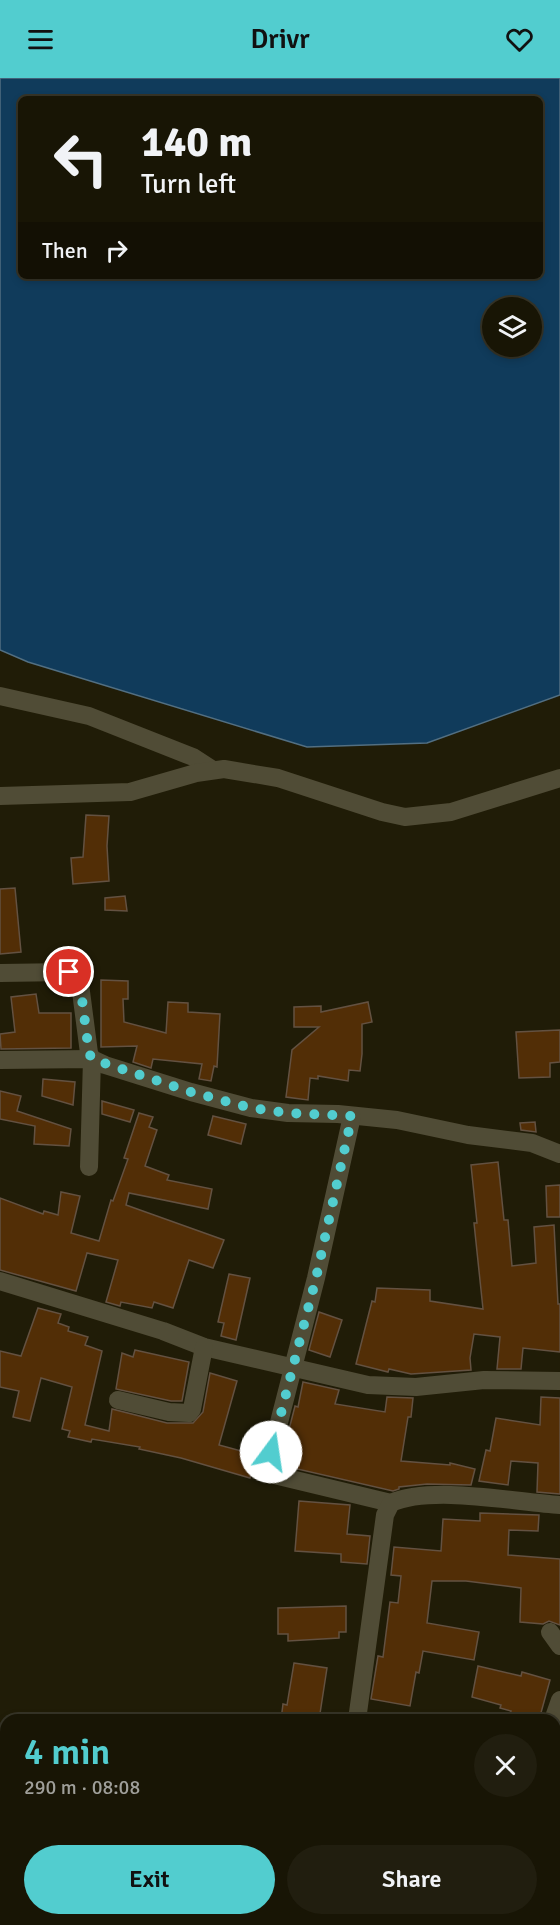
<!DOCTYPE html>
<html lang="en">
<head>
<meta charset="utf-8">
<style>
	body { margin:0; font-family:Signika,sans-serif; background:#211e0f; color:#f1f3f6; height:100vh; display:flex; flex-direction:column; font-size:22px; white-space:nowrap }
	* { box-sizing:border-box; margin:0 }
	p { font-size:20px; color:#9f9f9a }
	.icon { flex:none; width:33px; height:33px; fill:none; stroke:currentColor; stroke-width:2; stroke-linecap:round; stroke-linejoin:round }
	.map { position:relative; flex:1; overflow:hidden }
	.side { position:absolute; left:0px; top:1636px; width:561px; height:212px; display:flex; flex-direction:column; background:#181505; border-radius:18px 18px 0 0; box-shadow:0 3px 9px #0003,0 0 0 2px #363427 }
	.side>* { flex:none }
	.hud { position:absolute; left:18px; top:18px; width:525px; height:183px; border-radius:9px; box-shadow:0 3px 9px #0003,0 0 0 2px #363427; background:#181505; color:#f1f3f6; overflow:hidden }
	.controls { position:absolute; left:482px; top:219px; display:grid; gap:12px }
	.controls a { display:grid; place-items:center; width:60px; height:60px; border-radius:50%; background:#181505; box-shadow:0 3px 9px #0003,0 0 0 2px #363427; font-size:30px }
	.pin { position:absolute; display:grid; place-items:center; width:51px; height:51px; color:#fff; margin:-26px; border:3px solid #fff; border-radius:50%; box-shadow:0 2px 6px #0007 }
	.me { position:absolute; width:66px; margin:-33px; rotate:14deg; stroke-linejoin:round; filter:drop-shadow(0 0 4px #0008) }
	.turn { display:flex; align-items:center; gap:21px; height:126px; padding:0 24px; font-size:27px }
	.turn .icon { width:78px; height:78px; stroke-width:2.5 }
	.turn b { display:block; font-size:42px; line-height:51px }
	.then { display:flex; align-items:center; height:57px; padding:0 24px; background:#0003; gap:12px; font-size:22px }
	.round { display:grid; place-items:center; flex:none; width:63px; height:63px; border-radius:32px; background:#211e0f }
	.overview { display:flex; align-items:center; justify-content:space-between; height:102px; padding:0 24px }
	h1 { font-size:36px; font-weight:600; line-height:45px; color:#52cdcf }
	.action { display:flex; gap:12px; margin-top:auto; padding:12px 24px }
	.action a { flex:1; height:69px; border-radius:36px; background:#52cdcf; color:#111; font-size:24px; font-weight:600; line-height:69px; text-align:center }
	.action a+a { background:#211e0f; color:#f1f3f6 }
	header { display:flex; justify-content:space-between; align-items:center; height:78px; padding:0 24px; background:#52cdcf; color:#111; font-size:27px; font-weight:600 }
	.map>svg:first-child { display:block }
</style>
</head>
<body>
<header><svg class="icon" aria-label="menu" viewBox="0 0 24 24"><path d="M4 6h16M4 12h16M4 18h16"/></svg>Drivr<svg class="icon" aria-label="heart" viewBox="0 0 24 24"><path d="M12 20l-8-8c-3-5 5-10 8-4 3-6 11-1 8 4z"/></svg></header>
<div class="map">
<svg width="560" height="1847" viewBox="0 0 560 1847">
	<rect width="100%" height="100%" fill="#201c07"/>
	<path fill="#103b5b" stroke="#526f82" stroke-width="1.5" fill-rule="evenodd" d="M 0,0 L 560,0 L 560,617 L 427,665 L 307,669 L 28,584 L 0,572 ZM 21,21 L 540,21 L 540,198 L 21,198 ZM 492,230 L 531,230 L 531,268 L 492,268 Z"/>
	<g fill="#522e06" stroke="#635141" stroke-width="1.5">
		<path d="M 86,737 L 109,738 L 107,768 L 109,803 L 73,806 L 71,780 L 83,779 Z"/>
		<path d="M 15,810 L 21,874 L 0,876 L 0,811 Z"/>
		<path d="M 125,818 L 127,833 L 105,832 L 105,820 Z"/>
		<path d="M 101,902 L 128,903 L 128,921 L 123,921 L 124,944 L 166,955 L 168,924 L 188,925 L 188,934 L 220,936 L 217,989 L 214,988 L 211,1003 L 199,1001 L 202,986 L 153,981 L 151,990 L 133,984 L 137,968 L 101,969 Z"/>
		<path d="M 36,916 L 39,935 L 71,935 L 71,970 L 1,971 L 0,956 L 15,954 L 11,919 Z"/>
		<path d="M 368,924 L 372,944 L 362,946 L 362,976 L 360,993 L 349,992 L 348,1003 L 318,998 L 318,1001 L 310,1000 L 308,1022 L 286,1019 L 292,972 L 319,949 L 294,949 L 294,929 L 321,928 L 321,934 Z"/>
		<path d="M 560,952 L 560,984 L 550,985 L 550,999 L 519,1000 L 516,954 Z"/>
		<path d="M 43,1001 L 75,1004 L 73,1027 L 42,1018 Z"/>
		<path d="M 0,1013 L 21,1018 L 17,1033 L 71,1051 L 69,1068 L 34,1066 L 35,1048 L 0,1041 Z"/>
		<path d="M 102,1023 L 134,1032 L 130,1044 L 102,1036 Z"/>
		<path d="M 139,1035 L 153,1039 L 149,1049 L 157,1052 L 145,1088 L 169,1097 L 167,1102 L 212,1111 L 208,1131 L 129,1115 L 126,1127 L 224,1162 L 213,1190 L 189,1182 L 173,1230 L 154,1224 L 152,1230 L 121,1224 L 120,1228 L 106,1224 L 118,1182 L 87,1175 L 76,1213 L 0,1192 L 0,1120 L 43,1136 L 44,1133 L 58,1137 L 61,1114 L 80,1118 L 71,1155 L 99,1163 L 111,1122 L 113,1123 L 128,1081 L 124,1080 Z"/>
		<path d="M 213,1038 L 246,1046 L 241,1066 L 208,1057 Z"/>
		<path d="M 535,1044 L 536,1054 L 521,1052 L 520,1045 Z"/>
		<path d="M 498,1084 L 504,1142 L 508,1142 L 512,1188 L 536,1185 L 534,1149 L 554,1147 L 558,1226 L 560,1226 L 560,1274 L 523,1270 L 521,1291 L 497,1291 L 500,1259 L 474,1256 L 470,1280 L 471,1292 L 411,1296 L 389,1291 L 388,1294 L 356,1286 L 372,1223 L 375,1224 L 377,1210 L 430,1212 L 430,1223 L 483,1231 L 474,1145 L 477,1145 L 471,1087 Z"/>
		<path d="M 560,1107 L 560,1139 L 547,1139 L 546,1108 Z"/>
		<path d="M 229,1196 L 250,1200 L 236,1262 L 221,1258 L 224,1245 L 218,1244 Z"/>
		<path d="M 38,1230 L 61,1236 L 58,1245 L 69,1249 L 68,1253 L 88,1259 L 85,1267 L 102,1273 L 85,1347 L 109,1353 L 112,1331 L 167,1345 L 193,1345 L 203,1334 L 210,1295 L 237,1303 L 219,1367 L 256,1377 L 250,1400 L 181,1380 L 139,1371 L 140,1369 L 92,1361 L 91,1364 L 68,1359 L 70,1353 L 62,1351 L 72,1309 L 41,1300 L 30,1343 L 13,1339 L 19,1313 L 0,1309 L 0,1273 L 21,1278 Z"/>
		<path d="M 319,1234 L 342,1242 L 330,1279 L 309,1272 Z"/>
		<path d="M 135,1272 L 189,1284 L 182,1323 L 171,1323 L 116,1311 L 122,1275 L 133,1279 Z"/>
		<path d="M 303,1304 L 339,1312 L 335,1326 L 385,1334 L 387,1319 L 413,1320 L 411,1339 L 408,1339 L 401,1383 L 450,1387 L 450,1385 L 475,1391 L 471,1407 L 427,1406 L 399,1409 L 399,1411 L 393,1413 L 280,1387 L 295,1328 L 298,1329 Z"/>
		<path d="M 541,1319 L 560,1320 L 560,1416 L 537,1414 L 538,1385 L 511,1383 L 508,1407 L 479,1403 L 486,1372 L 490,1373 L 496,1340 L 540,1347 Z"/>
		<path d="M 299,1423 L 350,1427 L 347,1456 L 370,1458 L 367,1486 L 341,1484 L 341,1476 L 295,1473 Z"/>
		<path d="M 480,1435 L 539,1437 L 538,1453 L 509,1452 L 508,1477 L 560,1481 L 560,1547 L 549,1543 L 543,1546 L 520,1544 L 521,1510 L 466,1503 L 432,1503 L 427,1545 L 479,1554 L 474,1582 L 423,1573 L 419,1595 L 416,1594 L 410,1628 L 371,1621 L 378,1578 L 383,1579 L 390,1524 L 398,1525 L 401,1498 L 391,1497 L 394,1469 L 441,1473 L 443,1441 L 480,1443 Z"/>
		<path d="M 346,1528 L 346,1554 L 339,1554 L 339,1560 L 288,1563 L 288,1556 L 278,1556 L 278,1530 Z"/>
		<path d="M 294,1585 L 327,1590 L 319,1642 L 281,1642 L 283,1626 L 287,1627 Z"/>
		<path d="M 478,1588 L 521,1598 L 522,1594 L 550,1602 L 539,1642 L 508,1642 L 511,1633 L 500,1630 L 501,1627 L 472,1619 Z"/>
	</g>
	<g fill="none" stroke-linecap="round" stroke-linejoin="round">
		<g stroke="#504c36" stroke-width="18">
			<path d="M 0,618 L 89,638 L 193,679 L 213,692"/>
			<path d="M 0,718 L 130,714 L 196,695 L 224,691 L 278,700 L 382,734 L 405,739 L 451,734 L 560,700"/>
			<path d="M 0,895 L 68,894 L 74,895 L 80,906 L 89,975 L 92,981 L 105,987 L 191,1014 L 251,1030 L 288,1035 L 338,1036 L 397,1042 L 468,1057 L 532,1065 L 560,1076"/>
			<path d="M 0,982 L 92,981 L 89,1089"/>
			<path d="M 352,1038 L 316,1200 L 266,1395 L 391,1425"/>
			<path d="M 0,1203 L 163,1253 L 204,1269 L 368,1307 L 416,1309 L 484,1302 L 560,1303"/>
			<path d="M 118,1322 L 169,1334 L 189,1335 L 192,1331 L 204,1269"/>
			<path d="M 550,1554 L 560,1568"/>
			<path d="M 357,1642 L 385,1437 L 391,1425 C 432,1407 514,1424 560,1427"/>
			<path d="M 553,1642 L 560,1622"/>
			<path d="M 555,1677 L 560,1678"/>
			<path d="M 326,1847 L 327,1842"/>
			<path d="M 491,1847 L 492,1842"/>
		</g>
	</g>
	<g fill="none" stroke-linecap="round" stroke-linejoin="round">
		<path stroke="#52cdcf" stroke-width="10" stroke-dasharray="0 18" d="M 69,894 L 78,899 L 80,906 L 89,975 L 92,981 L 191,1014 L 251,1030 L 288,1035 L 352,1038 L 316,1200 L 271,1374"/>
	</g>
</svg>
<div class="controls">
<a><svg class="icon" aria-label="layers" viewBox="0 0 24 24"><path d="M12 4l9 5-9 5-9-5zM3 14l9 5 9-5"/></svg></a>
</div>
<div class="pin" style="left:69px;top:894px;background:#d93025"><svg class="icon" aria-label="arrive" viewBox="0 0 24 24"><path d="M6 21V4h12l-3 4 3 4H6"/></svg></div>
<svg class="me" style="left:271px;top:1374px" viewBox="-20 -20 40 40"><circle r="19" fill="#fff"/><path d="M0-13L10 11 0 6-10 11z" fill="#52cdcf"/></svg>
<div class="hud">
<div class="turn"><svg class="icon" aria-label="left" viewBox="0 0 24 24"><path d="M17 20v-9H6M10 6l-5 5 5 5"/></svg><div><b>140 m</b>Turn left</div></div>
<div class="then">Then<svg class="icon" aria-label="right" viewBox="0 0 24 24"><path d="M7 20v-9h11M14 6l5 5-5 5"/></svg></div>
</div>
<section class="side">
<div class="overview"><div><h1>4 min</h1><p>290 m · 08:08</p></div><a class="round"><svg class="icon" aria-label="close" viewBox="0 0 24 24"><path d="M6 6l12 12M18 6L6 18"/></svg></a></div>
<div class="action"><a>Exit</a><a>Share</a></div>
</section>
</div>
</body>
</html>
